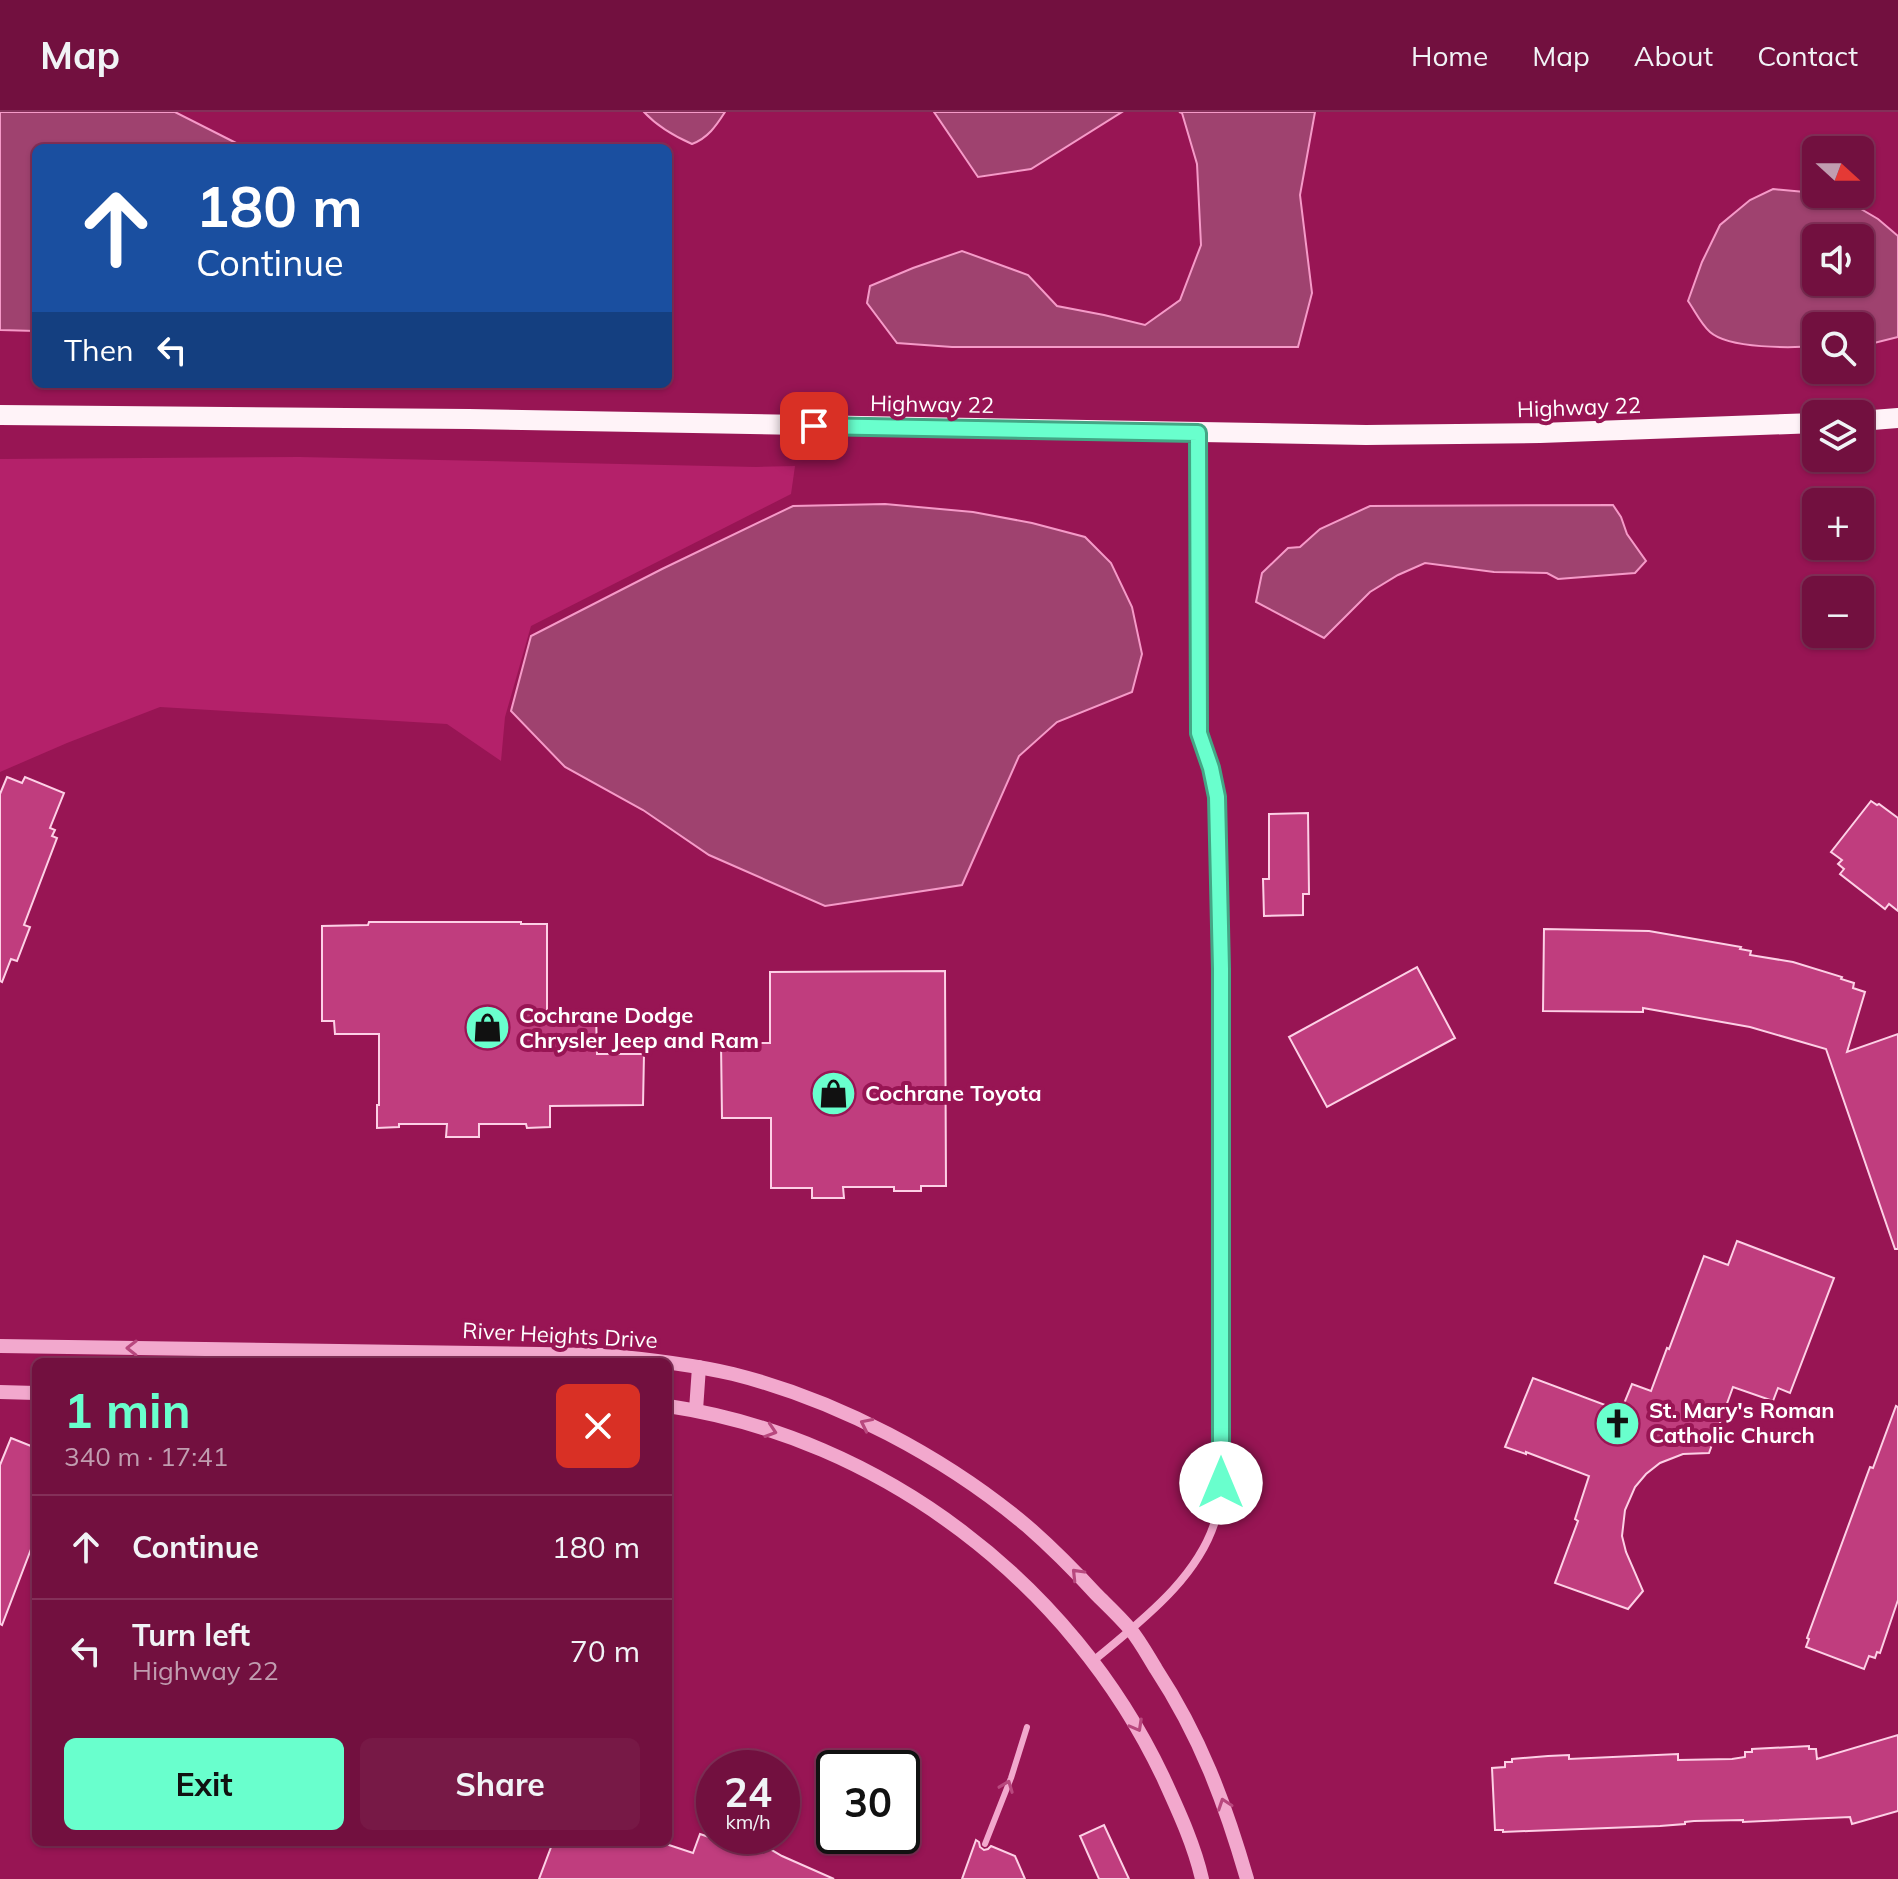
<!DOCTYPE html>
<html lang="en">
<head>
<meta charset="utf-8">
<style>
	body { margin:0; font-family:Mulish,sans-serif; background:#771946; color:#f1f3f6; height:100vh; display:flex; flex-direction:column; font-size:30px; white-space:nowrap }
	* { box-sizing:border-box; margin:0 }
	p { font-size:26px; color:#c19db0 }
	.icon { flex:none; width:44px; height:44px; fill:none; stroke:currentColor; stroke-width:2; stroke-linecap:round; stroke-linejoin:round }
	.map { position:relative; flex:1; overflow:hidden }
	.side { position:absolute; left:32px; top:1246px; width:640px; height:488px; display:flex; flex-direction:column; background:#72103f; border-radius:12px; box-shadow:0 2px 6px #0004,0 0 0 2px #843059 }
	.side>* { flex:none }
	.banner { position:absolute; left:32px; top:32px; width:640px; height:244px; border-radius:12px; box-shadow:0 2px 6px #0004,0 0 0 2px #843059; background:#1a4fa0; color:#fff; overflow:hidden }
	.needle { width:52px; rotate:111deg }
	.fabs { position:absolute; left:1802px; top:24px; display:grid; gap:16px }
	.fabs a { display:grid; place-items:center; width:72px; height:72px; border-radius:12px; background:#72103f; box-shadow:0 2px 6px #0004,0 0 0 2px #843059; font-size:40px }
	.speed { position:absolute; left:696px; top:1638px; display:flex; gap:16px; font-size:40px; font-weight:700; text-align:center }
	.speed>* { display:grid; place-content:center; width:104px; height:104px; border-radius:50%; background:#72103f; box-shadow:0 2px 6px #0004,0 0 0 2px #843059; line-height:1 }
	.speed small { font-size:20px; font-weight:400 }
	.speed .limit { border:4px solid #111; border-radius:12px; background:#fff; color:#111 }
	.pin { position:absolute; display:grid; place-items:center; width:68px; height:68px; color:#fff; margin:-34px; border-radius:16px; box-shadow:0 4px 12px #0006 }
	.me { position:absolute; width:88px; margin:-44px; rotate:0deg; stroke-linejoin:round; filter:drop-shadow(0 0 6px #0008) }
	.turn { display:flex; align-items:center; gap:28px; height:168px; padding:0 32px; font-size:36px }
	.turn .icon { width:104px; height:104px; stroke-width:2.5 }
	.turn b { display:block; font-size:56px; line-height:68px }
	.then { display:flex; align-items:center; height:76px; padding:0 32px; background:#0003; gap:16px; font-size:30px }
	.round { display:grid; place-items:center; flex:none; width:84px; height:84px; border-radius:12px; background:#771946 }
	.overview { display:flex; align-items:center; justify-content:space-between; height:136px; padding:0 32px }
	h1 { font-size:48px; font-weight:700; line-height:60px; color:#69ffcd }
	.cta { display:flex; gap:16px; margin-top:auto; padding:16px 32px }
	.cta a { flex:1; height:92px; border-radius:12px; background:#69ffcd; color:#111; font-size:32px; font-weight:700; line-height:92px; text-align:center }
	.cta a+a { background:#771946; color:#f1f3f6 }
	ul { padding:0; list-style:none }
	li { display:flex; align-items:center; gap:24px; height:104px; padding:0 32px; border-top:2px solid #843059 }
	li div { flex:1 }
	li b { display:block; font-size:30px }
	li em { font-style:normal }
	header { display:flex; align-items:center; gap:48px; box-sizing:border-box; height:112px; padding:0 40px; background:#72103f; border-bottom:2px solid #843059 }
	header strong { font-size:38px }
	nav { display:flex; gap:44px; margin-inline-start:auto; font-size:28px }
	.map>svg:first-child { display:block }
</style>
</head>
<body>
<header>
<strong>Map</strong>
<nav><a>Home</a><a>Map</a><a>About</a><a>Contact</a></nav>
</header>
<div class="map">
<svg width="1898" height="1767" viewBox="0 0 1898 1767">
	<rect width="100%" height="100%" fill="#981554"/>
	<path fill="#b4216a" d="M 299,345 L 756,355 L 795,354 L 791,382 L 531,514 L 505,605 L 501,649 L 447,612 L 160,595 L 67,631 L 0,660 L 0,347 Z"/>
	<g fill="#9f426f" stroke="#f59ac8" stroke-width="2" fill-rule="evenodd">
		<path d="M 0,0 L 175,0 L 246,36 L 36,36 L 36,219 L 0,218 Z"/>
		<path d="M 644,0 L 725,0 C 716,14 708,26 692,32 C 674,24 657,14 644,0 Z"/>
		<path d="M 934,0 L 1122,0 L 1031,57 L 978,65 Z"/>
		<path d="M 1179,0 L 1315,0 L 1300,83 L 1312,181 L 1298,235 L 952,235 L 897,231 L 867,191 L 870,174 L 913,156 L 962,139 L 1028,163 L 1057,194 L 1104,203 L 1145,213 L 1180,188 L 1201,133 L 1197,52 L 1182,1 Z"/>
		<path d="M 1773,77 L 1837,83 L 1878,107 L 1898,124 L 1898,225 L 1870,232 L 1860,232 L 1860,214 L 1816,214 L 1816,234 C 1792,236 1729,237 1710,220 C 1701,212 1695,199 1688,189 L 1702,150 L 1720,113 L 1750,88 ZM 1816,126 L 1860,126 L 1860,170 L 1816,170 Z"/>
		<path d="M 885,392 L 973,400 L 1032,411 L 1085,425 L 1111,451 L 1132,495 L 1142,542 L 1132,580 L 1057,610 L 1019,644 L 962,773 L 825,794 L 709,743 L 643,698 L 565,655 L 511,599 L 531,524 L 662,457 L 793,394 Z"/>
		<path d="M 1613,393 L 1621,405 L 1627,422 L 1646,449 L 1635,461 L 1558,467 L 1547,461 L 1494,460 L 1425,451 L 1398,463 L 1370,480 L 1324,526 L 1256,490 L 1262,461 L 1288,436 L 1300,435 L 1320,417 L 1370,394 Z"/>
	</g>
	<g fill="#c03d7e" stroke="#fdd0e6" stroke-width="2">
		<path d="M 7,665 L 22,671 L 25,665 L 64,681 L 50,716 L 55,718 L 52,724 L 57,726 L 24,813 L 30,815 L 17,849 L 11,847 L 2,870 L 0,869 L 0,682 Z"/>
		<path d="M 1871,689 L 1877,693 L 1879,692 L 1898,706 L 1898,799 L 1889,792 L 1885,797 L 1840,762 L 1844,757 L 1838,752 L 1842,748 L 1831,740 Z"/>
		<path d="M 1308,701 L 1309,782 L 1303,782 L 1303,803 L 1264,804 L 1263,767 L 1269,767 L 1269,702 Z"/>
		<path d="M 369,810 L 521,810 L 521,812 L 547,812 L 547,901 L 596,901 L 597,942 L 644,942 L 643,993 L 550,994 L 550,1015 L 527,1016 L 526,1012 L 479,1012 L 479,1025 L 446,1025 L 447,1012 L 399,1012 L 399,1015 L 377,1016 L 377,993 L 379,993 L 379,922 L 335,922 L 334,909 L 322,909 L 322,814 L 368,813 Z"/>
		<path d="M 1544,817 L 1649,819 L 1741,835 L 1740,837 L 1751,839 L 1750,843 L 1793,850 L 1842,865 L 1841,867 L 1854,871 L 1853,876 L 1865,880 L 1847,940 L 1898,922 L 1898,1137 L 1895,1137 L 1826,937 L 1750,915 L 1643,896 L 1643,900 L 1543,899 Z"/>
		<path d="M 1417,855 L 1455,926 L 1327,995 L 1289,925 Z"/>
		<path d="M 945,859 L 946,1074 L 921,1074 L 921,1079 L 894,1079 L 894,1075 L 843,1075 L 844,1086 L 812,1086 L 812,1076 L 771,1076 L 771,1006 L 722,1006 L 721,931 L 770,931 L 770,860 Z"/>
		<path d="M 1737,1129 L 1834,1166 L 1790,1281 L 1778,1276 L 1773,1289 L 1733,1275 L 1709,1341 L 1683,1342 L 1660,1351 L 1646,1362 L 1635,1375 L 1625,1398 L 1622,1424 L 1626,1440 L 1643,1479 L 1628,1497 L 1555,1471 L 1578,1409 L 1575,1407 L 1589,1364 L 1526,1340 L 1526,1342 L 1505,1335 L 1533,1266 L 1621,1299 L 1632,1272 L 1651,1279 L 1667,1236 L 1669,1237 L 1704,1144 L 1728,1153 Z"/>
		<path d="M 1896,1294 L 1898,1295 L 1898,1488 L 1880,1541 L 1877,1540 L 1875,1546 L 1869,1544 L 1864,1557 L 1806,1535 L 1809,1527 L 1807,1526 L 1870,1355 L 1873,1356 Z"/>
		<path d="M 11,1326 L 36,1336 L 36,1424 L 2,1513 L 0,1512 L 0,1353 Z"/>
		<path d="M 1898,1623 L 1898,1699 L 1852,1712 L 1850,1705 L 1743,1710 L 1743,1708 L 1694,1709 L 1685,1710 L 1685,1712 L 1660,1714 L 1529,1719 L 1503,1720 L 1503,1718 L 1495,1718 L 1492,1656 L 1505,1655 L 1505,1650 L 1512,1650 L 1512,1647 L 1548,1644 L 1569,1643 L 1569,1647 L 1678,1642 L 1678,1648 L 1732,1647 L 1745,1645 L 1745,1640 L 1752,1640 L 1752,1637 L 1809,1634 L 1809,1637 L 1816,1637 L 1817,1647 Z"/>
		<path d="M 1104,1713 L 1129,1767 L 1099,1767 L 1080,1724 Z"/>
		<path d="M 700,1722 L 736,1734 L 744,1724 L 748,1724 L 782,1744 L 834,1767 L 539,1767 L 553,1730 L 660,1730 L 693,1741 Z"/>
		<path d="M 976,1728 L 979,1730 L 980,1735 L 984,1738 L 988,1737 L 991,1734 L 1015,1744 L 1025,1767 L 962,1767 Z"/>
	</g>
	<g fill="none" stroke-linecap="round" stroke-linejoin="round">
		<g stroke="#f2a8cd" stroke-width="6">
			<path d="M 1198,324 L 1199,621"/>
			<path d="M 985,1732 L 1011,1666 L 1027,1615"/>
		</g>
		<path stroke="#f2a8cd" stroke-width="8" d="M 1093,1549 C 1140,1510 1202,1464 1217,1402 C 1219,1392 1219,1381 1221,1371 L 1221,857 L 1217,685 L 1211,656 L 1199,621"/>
		<g stroke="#f2a8cd" stroke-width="14">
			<path d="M 0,1234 L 602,1243 C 646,1247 690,1252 733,1262 C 837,1288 945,1345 1027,1414 C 1051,1435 1074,1458 1096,1482 C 1107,1493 1119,1504 1130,1517 C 1140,1529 1148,1544 1156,1557 C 1200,1624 1225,1691 1247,1767"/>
			<path d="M 0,1280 L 36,1281"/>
			<path d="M 668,1294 C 882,1326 1071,1471 1163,1665 C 1178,1698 1194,1732 1202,1767"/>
			<path d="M 696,1298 L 699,1255"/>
		</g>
		<g stroke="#fff3f8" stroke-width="20">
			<path d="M 0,303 L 469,307 L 1366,323 L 1540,321 L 1816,311"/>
			<path d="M 1860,309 L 1898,306"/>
		</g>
	</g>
	<defs><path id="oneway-chevron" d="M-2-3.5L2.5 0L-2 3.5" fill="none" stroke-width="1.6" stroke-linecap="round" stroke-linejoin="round" transform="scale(2)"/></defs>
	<g stroke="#b8487e">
		<use href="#oneway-chevron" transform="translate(132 1236) rotate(-179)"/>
		<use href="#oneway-chevron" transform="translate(866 1312) rotate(-154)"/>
		<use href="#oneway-chevron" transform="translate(771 1319) rotate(18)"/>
		<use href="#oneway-chevron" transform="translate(1077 1462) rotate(-134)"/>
		<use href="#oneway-chevron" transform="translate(1137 1614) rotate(61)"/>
		<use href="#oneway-chevron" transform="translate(1007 1674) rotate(-69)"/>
		<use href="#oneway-chevron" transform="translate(1224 1692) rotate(-109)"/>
	</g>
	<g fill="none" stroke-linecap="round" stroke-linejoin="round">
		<defs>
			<path id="route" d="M 814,314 L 1198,321 L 1199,621 L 1211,656 L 1217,685 L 1221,857 L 1221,1371"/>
		</defs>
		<use href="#route" stroke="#44a685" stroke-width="20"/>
		<use href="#route" stroke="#69ffcd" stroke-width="14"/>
	</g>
	<defs>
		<symbol id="shop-disc" viewBox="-11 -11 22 22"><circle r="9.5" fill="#69ffcd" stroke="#981554"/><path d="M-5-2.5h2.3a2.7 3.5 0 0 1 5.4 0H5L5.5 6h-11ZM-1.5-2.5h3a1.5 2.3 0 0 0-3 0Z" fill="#111"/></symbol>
		<symbol id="church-disc" viewBox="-11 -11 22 22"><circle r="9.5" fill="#69ffcd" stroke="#981554"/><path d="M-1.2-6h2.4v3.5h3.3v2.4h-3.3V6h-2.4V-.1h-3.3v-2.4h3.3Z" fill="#111"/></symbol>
	</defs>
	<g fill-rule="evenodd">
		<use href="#shop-disc" x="462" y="890" width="51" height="51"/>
		<use href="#shop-disc" x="808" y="956" width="51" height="51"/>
		<use href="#church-disc" x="1592" y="1286" width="51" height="51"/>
	</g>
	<g text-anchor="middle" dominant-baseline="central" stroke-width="8" stroke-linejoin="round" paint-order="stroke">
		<g font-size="22" fill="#fff" stroke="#981554">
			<text transform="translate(932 292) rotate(1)">Highway 22</text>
			<text transform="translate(1579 295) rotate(-2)">Highway 22</text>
			<text transform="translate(560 1223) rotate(3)">River Heights Drive</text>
		</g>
		<g font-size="22" font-weight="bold" fill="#fff" stroke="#981554" text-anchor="start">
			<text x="519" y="903">Cochrane Dodge<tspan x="519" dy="25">Chrysler Jeep and Ram</tspan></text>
			<text x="865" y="981">Cochrane Toyota</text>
			<text x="1649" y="1298">St. Mary's Roman<tspan x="1649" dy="25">Catholic Church</tspan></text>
		</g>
	</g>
</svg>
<div class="fabs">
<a><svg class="needle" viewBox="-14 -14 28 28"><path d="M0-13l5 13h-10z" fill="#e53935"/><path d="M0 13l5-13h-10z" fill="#c19db0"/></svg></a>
<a><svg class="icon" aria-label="sound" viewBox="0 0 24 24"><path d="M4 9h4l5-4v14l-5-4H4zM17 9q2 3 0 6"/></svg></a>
<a><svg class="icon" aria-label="search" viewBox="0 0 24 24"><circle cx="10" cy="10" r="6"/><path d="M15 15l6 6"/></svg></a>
<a><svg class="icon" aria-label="layers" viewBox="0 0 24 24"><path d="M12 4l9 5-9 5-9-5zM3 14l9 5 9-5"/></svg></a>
<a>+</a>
<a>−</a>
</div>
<div class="speed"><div>24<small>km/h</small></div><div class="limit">30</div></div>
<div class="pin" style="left:814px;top:314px;background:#d93025"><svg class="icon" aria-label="arrive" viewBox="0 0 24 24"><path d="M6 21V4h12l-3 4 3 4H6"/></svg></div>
<svg class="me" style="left:1221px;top:1371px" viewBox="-20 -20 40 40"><circle r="19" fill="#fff"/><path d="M0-13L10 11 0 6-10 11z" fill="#69ffcd"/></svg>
<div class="banner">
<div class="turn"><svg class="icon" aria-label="ahead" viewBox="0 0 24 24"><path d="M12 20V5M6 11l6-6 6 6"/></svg><div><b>180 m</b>Continue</div></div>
<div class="then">Then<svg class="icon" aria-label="left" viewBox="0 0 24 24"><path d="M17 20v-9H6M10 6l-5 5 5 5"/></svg></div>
</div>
<section class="side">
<div class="overview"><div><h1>1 min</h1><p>340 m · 17:41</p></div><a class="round" style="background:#d93025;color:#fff"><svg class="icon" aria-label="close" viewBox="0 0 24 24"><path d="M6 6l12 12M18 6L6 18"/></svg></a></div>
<ul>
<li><svg class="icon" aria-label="ahead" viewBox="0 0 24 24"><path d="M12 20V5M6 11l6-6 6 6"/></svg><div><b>Continue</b></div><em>180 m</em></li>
<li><svg class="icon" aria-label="left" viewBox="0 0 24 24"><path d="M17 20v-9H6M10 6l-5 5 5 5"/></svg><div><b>Turn left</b><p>Highway 22</p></div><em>70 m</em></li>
</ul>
<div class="cta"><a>Exit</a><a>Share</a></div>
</section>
</div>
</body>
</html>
